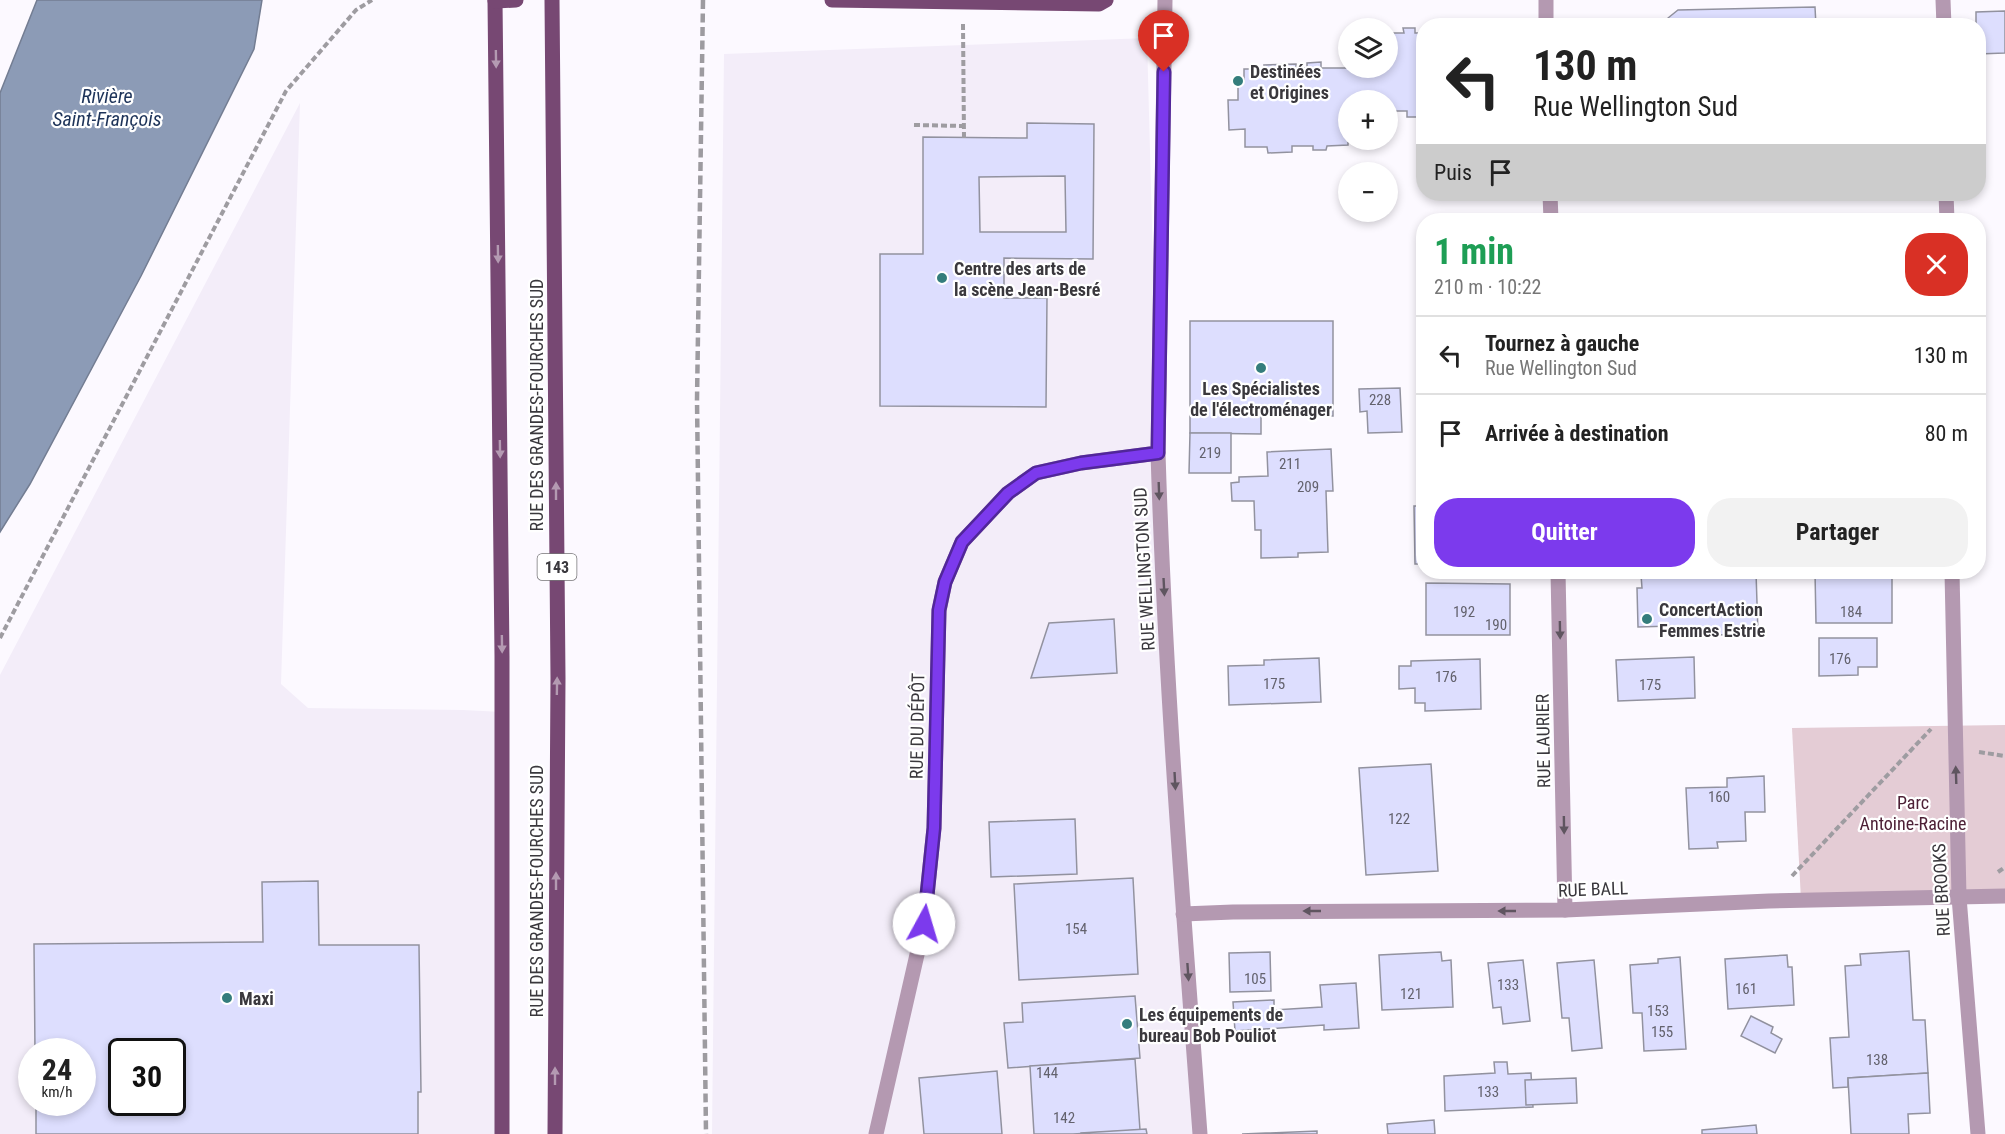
<!DOCTYPE html>
<html lang="fr">
<head>
<meta charset="utf-8">
<style>
	body { margin:0; font-family:"Roboto Condensed",sans-serif; background:#f2f2f2; color:#222; height:100vh; display:flex; flex-direction:column; font-size:22px; white-space:nowrap }
	* { box-sizing:border-box; margin:0 }
	p { font-size:20px; color:#767676 }
	.icon { flex:none; width:33px; height:33px; fill:none; stroke:currentColor; stroke-width:2; stroke-linecap:round; stroke-linejoin:round }
	.map { position:relative; flex:1; overflow:hidden }
	.panel { position:absolute; left:1416px; top:213px; width:570px; height:366px; display:flex; flex-direction:column; background:#fff; border-radius:24px; box-shadow:0 3px 9px #0003 }
	.panel>* { flex:none }
	.hud { position:absolute; left:1416px; top:18px; width:570px; height:183px; border-radius:24px; box-shadow:0 3px 9px #0003; background:#fff; color:#222; overflow:hidden }
	.fabs { position:absolute; left:1338px; top:18px; display:grid; gap:12px }
	.fabs a { display:grid; place-items:center; width:60px; height:60px; border-radius:50%; background:#fff; box-shadow:0 3px 9px #0003; font-size:30px }
	.speed { position:absolute; left:18px; top:1038px; display:flex; gap:12px; font-size:30px; font-weight:700; text-align:center }
	.speed>* { display:grid; place-content:center; width:78px; height:78px; border-radius:50%; background:#fff; box-shadow:0 3px 9px #0003; line-height:1 }
	.speed small { font-size:15px; font-weight:400 }
	.speed .limit { border:3px solid #111; border-radius:9px; background:#fff; color:#111 }
	.pin { position:absolute; display:grid; place-items:center; width:51px; height:51px; color:#fff; margin:-62px -26px; border-radius:50% 50% 50% 0; rotate:-45deg; box-shadow:0 0 6px #0007 }
	.pin .icon { rotate:45deg }
	.me { position:absolute; width:66px; margin:-33px; rotate:6deg; stroke-linejoin:round; filter:drop-shadow(0 0 4px #0008) }
	.turn { display:flex; align-items:center; gap:21px; height:126px; padding:0 18px; font-size:27px }
	.turn .icon { width:78px; height:78px; stroke-width:2.5 }
	.turn b { display:block; font-size:42px; line-height:51px }
	.then { display:flex; align-items:center; height:57px; padding:0 18px; background:#0003; gap:12px; font-size:22px }
	.round { display:grid; place-items:center; flex:none; width:63px; height:63px; border-radius:24px; background:#f2f2f2 }
	.head { display:flex; align-items:center; justify-content:space-between; height:102px; padding:0 18px }
	h1 { font-size:36px; font-weight:700; line-height:45px; color:#1e9e55 }
	.primary-button { display:flex; gap:12px; margin-top:auto; padding:12px 18px }
	.primary-button a { flex:1; height:69px; border-radius:24px; background:#7c3aed; color:#fff; font-size:24px; font-weight:700; line-height:69px; text-align:center }
	.primary-button a+a { background:#f2f2f2; color:#222 }
	ul { padding:0; list-style:none }
	li { display:flex; align-items:center; gap:18px; height:78px; padding:0 18px; border-top:2px solid #e0e0e0 }
	li div { flex:1 }
	li b { display:block; font-size:22px }
	li em { font-style:normal }
	.map>svg:first-child { display:block }
</style>
</head>
<body>
<div class="map">
<svg width="2005" height="1134" viewBox="0 0 2005 1134">
	<rect width="100%" height="100%" fill="#fcf9ff"/>
	<g fill="#f3edf9" fill-rule="evenodd">
		<path d="M 1147,38 L 1158,453 L 1200,1134 L 712,1134 L 724,54 Z"/>
		<path d="M 300,103 L 281,684 L 308,708 L 463,710 L 502,712 L 502,1134 L 0,1134 L 0,675 ZM 32,1052 L 82,1052 L 82,1102 L 32,1102 ZM 122,1052 L 172,1052 L 172,1102 L 122,1102 Z"/>
	</g>
	<path fill="#e4ccd5" d="M 2005,725 L 2005,896 L 1801,900 L 1792,728 Z"/>
	<path fill="#8c9bb6" stroke="#737d92" stroke-width="1.5" d="M 37,0 L 262,0 L 254,49 L 141,276 L 30,484 L 0,532 L 0,93 Z"/>
	<g fill="#dddefe" stroke="#92929f" stroke-width="1.5" fill-rule="evenodd">
		<path d="M 1815,7 L 1816,26 L 1668,26 L 1668,18 L 1678,10 Z"/>
		<path d="M 2005,11 L 2005,53 L 1978,54 L 1978,26 L 1976,26 L 1976,12 Z"/>
		<path d="M 1655,20 L 1655,26 L 1618,26 L 1618,21 Z"/>
		<path d="M 1403,28 L 1415,28 L 1415,33 L 1424,33 L 1424,110 L 1419,110 L 1419,117 L 1407,117 L 1407,111 L 1388,111 L 1388,100 L 1348,100 L 1348,145 L 1327,146 L 1326,150 L 1313,150 L 1313,146 L 1292,146 L 1292,152 L 1268,153 L 1267,147 L 1245,147 L 1245,129 L 1229,130 L 1228,100 L 1238,100 L 1238,81 L 1244,81 L 1244,69 L 1265,69 L 1264,65 L 1296,64 L 1296,68 L 1307,68 L 1307,63 L 1321,62 L 1321,68 L 1388,68 L 1388,33 L 1404,33 Z"/>
		<path d="M 1027,123 L 1094,124 L 1093,259 L 1004,258 L 1004,298 L 1047,298 L 1046,407 L 880,406 L 880,254 L 923,254 L 923,137 L 1027,138 ZM 1065,176 L 1066,232 L 980,232 L 979,177 Z"/>
		<path d="M 1607,194 L 1680,194 L 1607,196 Z"/>
		<path d="M 1897,218 L 1897,220 L 1849,220 L 1849,219 Z"/>
		<path d="M 1424,298 L 1424,343 L 1422,343 L 1420,299 Z"/>
		<path d="M 1190,321 L 1333,321 L 1333,416 L 1261,415 L 1261,434 L 1190,433 Z"/>
		<path d="M 1400,388 L 1402,432 L 1368,433 L 1367,411 L 1360,412 L 1359,389 Z"/>
		<path d="M 1190,433 L 1231,433 L 1231,473 L 1189,473 Z"/>
		<path d="M 1331,449 L 1333,491 L 1326,491 L 1328,552 L 1298,553 L 1298,557 L 1261,558 L 1261,530 L 1255,530 L 1254,501 L 1232,501 L 1231,483 L 1239,482 L 1239,477 L 1268,476 L 1267,452 Z"/>
		<path d="M 1414,506 L 1424,506 L 1424,564 L 1415,564 Z"/>
		<path d="M 1715,572 L 1756,572 L 1758,634 L 1671,636 L 1671,626 L 1638,627 L 1637,588 L 1642,588 L 1641,575 Z"/>
		<path d="M 1815,572 L 1892,572 L 1892,623 L 1816,623 Z"/>
		<path d="M 1426,583 L 1510,584 L 1510,635 L 1426,635 Z"/>
		<path d="M 1114,619 L 1117,673 L 1031,678 L 1049,623 Z"/>
		<path d="M 1819,638 L 1877,638 L 1877,667 L 1858,667 L 1858,675 L 1819,676 Z"/>
		<path d="M 1694,657 L 1695,698 L 1618,701 L 1616,660 Z"/>
		<path d="M 1319,658 L 1321,702 L 1229,705 L 1228,666 L 1264,665 L 1264,660 Z"/>
		<path d="M 1480,659 L 1481,709 L 1425,711 L 1425,703 L 1415,703 L 1415,688 L 1399,689 L 1399,666 L 1411,666 L 1411,661 Z"/>
		<path d="M 1431,764 L 1438,871 L 1366,875 L 1359,768 Z"/>
		<path d="M 1764,776 L 1765,812 L 1745,812 L 1746,841 L 1717,842 L 1718,848 L 1689,849 L 1686,788 L 1727,787 L 1727,778 Z"/>
		<path d="M 1075,819 L 1077,874 L 991,877 L 989,822 Z"/>
		<path d="M 1133,878 L 1138,974 L 1019,980 L 1014,884 Z"/>
		<path d="M 318,881 L 319,945 L 419,945 L 421,1092 L 418,1092 L 418,1134 L 36,1134 L 36,1102 L 82,1102 L 82,1052 L 35,1052 L 34,944 L 263,942 L 262,882 ZM 122,1052 L 172,1052 L 172,1102 L 122,1102 Z"/>
		<path d="M 1909,951 L 1913,1020 L 1925,1020 L 1928,1073 L 1848,1078 L 1848,1087 L 1833,1088 L 1830,1038 L 1849,1037 L 1845,966 L 1861,965 L 1860,954 Z"/>
		<path d="M 1270,952 L 1271,991 L 1230,992 L 1229,953 Z"/>
		<path d="M 1441,952 L 1442,961 L 1451,960 L 1453,1007 L 1382,1010 L 1379,955 Z"/>
		<path d="M 1787,955 L 1788,967 L 1792,967 L 1794,1005 L 1728,1009 L 1725,959 Z"/>
		<path d="M 1680,957 L 1686,1049 L 1644,1051 L 1642,1013 L 1633,1013 L 1630,965 L 1658,963 L 1658,959 Z"/>
		<path d="M 1523,960 L 1530,1021 L 1503,1024 L 1501,1007 L 1493,1008 L 1488,963 Z"/>
		<path d="M 1594,960 L 1602,1048 L 1572,1051 L 1569,1018 L 1562,1018 L 1557,963 Z"/>
		<path d="M 1356,983 L 1359,1028 L 1324,1030 L 1324,1025 L 1235,1031 L 1233,1002 L 1274,1000 L 1274,1010 L 1322,1007 L 1320,985 Z"/>
		<path d="M 1135,996 L 1140,1058 L 1008,1068 L 1004,1023 L 1023,1022 L 1022,1003 Z"/>
		<path d="M 1751,1016 L 1773,1027 L 1771,1033 L 1782,1039 L 1775,1053 L 1741,1036 Z"/>
		<path d="M 1135,1059 L 1140,1130 L 1073,1134 L 1034,1134 L 1030,1066 Z"/>
		<path d="M 1494,1062 L 1507,1062 L 1508,1074 L 1531,1073 L 1533,1107 L 1445,1111 L 1444,1076 L 1495,1073 Z"/>
		<path d="M 997,1071 L 1002,1134 L 924,1134 L 919,1078 Z"/>
		<path d="M 1928,1073 L 1930,1113 L 1908,1114 L 1909,1134 L 1851,1134 L 1848,1078 Z"/>
		<path d="M 1576,1078 L 1577,1103 L 1526,1105 L 1525,1080 Z"/>
		<path d="M 1434,1120 L 1435,1134 L 1388,1134 L 1387,1124 Z"/>
		<path d="M 1756,1125 L 1757,1134 L 1702,1134 L 1702,1130 Z"/>
		<path d="M 1146,1129 L 1147,1134 L 1081,1134 L 1081,1133 Z"/>
		<path d="M 1317,1131 L 1317,1134 L 1242,1134 Z"/>
	</g>
	<g fill="none" stroke-linecap="round" stroke-linejoin="round">
		<g stroke="#9e9ca1" stroke-width="4" stroke-dasharray="6 3" stroke-linecap="butt">
			<path d="M 963,24 L 964,138"/>
			<path d="M 914,125 L 964,126"/>
			<path d="M 0,638 L 286,91 L 356,10 L 372,0"/>
			<path d="M 1979,752 L 2005,756"/>
			<path d="M 1998,872 L 2005,867"/>
			<path d="M 1792,876 L 1931,729"/>
		</g>
		<g stroke="#b499b1" stroke-width="15">
			<path d="M 1165,0 L 1158,453 C 1165,680 1183,907 1200,1134"/>
			<path d="M 1546,0 L 1546,26"/>
			<path d="M 1943,0 L 1944,26"/>
			<path d="M 1550,194 L 1551,220"/>
			<path d="M 1946,194 L 1947,220"/>
			<path d="M 1558,572 L 1565,910"/>
			<path d="M 1952,572 L 1959,897 L 1978,1134"/>
			<path d="M 1183,914 L 1233,912 L 1565,910 L 1769,901 L 2005,896"/>
			<path d="M 876,1134 L 924,924 L 934,828 L 939,611 L 945,582 L 962,542 L 1008,493 L 1036,473 L 1081,463 L 1158,453"/>
		</g>
		<g stroke="#774873" stroke-width="15">
			<path d="M 495,0 L 502,656 L 502,1134"/>
			<path d="M 552,0 L 558,678 L 555,1134"/>
			<path d="M 832,0 L 1099,4 L 1106,0"/>
			<path d="M 495,1 L 516,0"/>
		</g>
		<path stroke="#9d9ba0" stroke-width="4.5" stroke-dasharray="9 4.5" stroke-linecap="butt" d="M 703,0 L 697,400 L 706,1134"/>
	</g>
	<defs><path id="oneway-solid" d="M-6-.8H1V-3.2L6.5 0L1 3.2V.8H-6Z" transform="scale(1.5)"/></defs>
	<g fill="#b49ab2">
		<use href="#oneway-solid" transform="translate(496 59) rotate(89)"/>
		<use href="#oneway-solid" transform="translate(498 254) rotate(89)"/>
		<use href="#oneway-solid" transform="translate(500 449) rotate(89)"/>
		<use href="#oneway-solid" transform="translate(556 491) rotate(-90)"/>
		<use href="#oneway-solid" transform="translate(502 644) rotate(89)"/>
		<use href="#oneway-solid" transform="translate(557 686) rotate(-89)"/>
		<use href="#oneway-solid" transform="translate(556 881) rotate(-90)"/>
		<use href="#oneway-solid" transform="translate(555 1076) rotate(-90)"/>
	</g>
	<g fill="#5f5560">
		<use href="#oneway-solid" transform="translate(1159 491) rotate(88)"/>
		<use href="#oneway-solid" transform="translate(1164 587) rotate(87)"/>
		<use href="#oneway-solid" transform="translate(1560 630) rotate(89)"/>
		<use href="#oneway-solid" transform="translate(1956 775) rotate(-92)"/>
		<use href="#oneway-solid" transform="translate(1175 781) rotate(87)"/>
		<use href="#oneway-solid" transform="translate(1564 825) rotate(89)"/>
		<use href="#oneway-solid" transform="translate(1312 911) rotate(180)"/>
		<use href="#oneway-solid" transform="translate(1507 911) rotate(180)"/>
		<use href="#oneway-solid" transform="translate(1188 972) rotate(86)"/>
	</g>
	<g fill="none" stroke-linecap="round" stroke-linejoin="round">
		<defs>
			<path id="route" d="M 924,924 L 934,828 L 939,610 L 945,582 L 962,542 L 1008,493 L 1036,473 L 1081,463 L 1158,453 L 1164,72"/>
		</defs>
		<use href="#route" stroke="#51269a" stroke-width="15"/>
		<use href="#route" stroke="#7c3aed" stroke-width="10"/>
	</g>
	<g fill="#347d7c" stroke="#fff" stroke-width="2">
		<circle cx="1238" cy="81" r="6"/>
		<circle cx="942" cy="278" r="6"/>
		<circle cx="1261" cy="368" r="6"/>
		<circle cx="1647" cy="619" r="6"/>
		<circle cx="227" cy="998" r="6"/>
		<circle cx="1127" cy="1024" r="6"/>
	</g>
	<g text-anchor="middle" dominant-baseline="central" stroke-width="4.5" stroke-linejoin="round" paint-order="stroke">
		<g font-size="15" fill="#63626d">
			<text x="1380" y="400">228</text>
			<text x="1210" y="453">219</text>
			<text x="1290" y="464">211</text>
			<text x="1308" y="487">209</text>
			<text x="1464" y="612">192</text>
			<text x="1851" y="612">184</text>
			<text x="1496" y="625">190</text>
			<text x="1840" y="659">176</text>
			<text x="1446" y="677">176</text>
			<text x="1274" y="684">175</text>
			<text x="1650" y="685">175</text>
			<text x="1719" y="797">160</text>
			<text x="1399" y="819">122</text>
			<text x="1076" y="929">154</text>
			<text x="1255" y="979">105</text>
			<text x="1508" y="985">133</text>
			<text x="1746" y="989">161</text>
			<text x="1411" y="994">121</text>
			<text x="1658" y="1011">153</text>
			<text x="1662" y="1032">155</text>
			<text x="1877" y="1060">138</text>
			<text x="1047" y="1073">144</text>
			<text x="1488" y="1092">133</text>
			<text x="1064" y="1118">142</text>
		</g>
		<rect fill="#fff" stroke="#757477" stroke-width="1.5" x="537.5" y="554" width="39" height="26" rx="4.5"/>
		<g font-size="16" font-weight="bold" fill="#3a383d">
			<text x="557" y="567">143</text>
		</g>
		<g font-size="18" font-weight="bold" fill="#3a383d" stroke="#fff" text-anchor="start">
			<text x="1250" y="71">Destinées<tspan x="1250" dy="21">et Origines</tspan></text>
			<text x="954" y="268">Centre des arts de<tspan x="954" dy="21">la scène Jean-Besré</tspan></text>
			<text x="1261" y="388" text-anchor="middle">Les Spécialistes<tspan x="1261" dy="21">de l'électroménager</tspan></text>
			<text x="1659" y="609">ConcertAction<tspan x="1659" dy="21">Femmes Estrie</tspan></text>
			<text x="239" y="998">Maxi</text>
			<text x="1139" y="1014">Les équipements de<tspan x="1139" dy="21">bureau Bob Pouliot</tspan></text>
		</g>
		<g font-size="18" fill="#3a383d" stroke="#fff">
			<text transform="translate(536 405) rotate(-90)">RUE DES GRANDES-FOURCHES SUD</text>
			<text transform="translate(1144 569) rotate(-93)">RUE WELLINGTON SUD</text>
			<text transform="translate(917 726) rotate(-89)">RUE DU DÉPÔT</text>
			<text transform="translate(1543 741) rotate(-91)">RUE LAURIER</text>
			<text transform="translate(1593 889) rotate(-2)">RUE BALL</text>
			<text transform="translate(1941 890) rotate(-93)">RUE BROOKS</text>
			<text transform="translate(536 891) rotate(-90)">RUE DES GRANDES-FOURCHES SUD</text>
		</g>
		<g font-size="18" fill="#4d2036" stroke="#fff">
			<text x="1913" y="802">Parc<tspan x="1913" dy="21">Antoine-Racine</tspan></text>
		</g>
		<g font-size="20" font-style="italic" fill="#1d3359" stroke="#fff">
			<text x="107" y="96">Rivière<tspan x="107" dy="23">Saint-François</tspan></text>
		</g>
	</g>
</svg>
<div class="fabs">
<a><svg class="icon" aria-label="layers" viewBox="0 0 24 24"><path d="M12 4l9 5-9 5-9-5zM3 14l9 5 9-5"/></svg></a>
<a>+</a>
<a>−</a>
</div>
<div class="speed"><div>24<small>km/h</small></div><div class="limit">30</div></div>
<div class="pin" style="left:1164px;top:72px;background:#d93025"><svg class="icon" aria-label="arrive" viewBox="0 0 24 24"><path d="M6 21V4h12l-3 4 3 4H6"/></svg></div>
<svg class="me" style="left:924px;top:924px" viewBox="-20 -20 40 40"><circle r="19" fill="#fff"/><path d="M0-13L10 11 0 6-10 11z" fill="#7c3aed"/></svg>
<div class="hud">
<div class="turn"><svg class="icon" aria-label="left" viewBox="0 0 24 24"><path d="M17 20v-9H6M10 6l-5 5 5 5"/></svg><div><b>130 m</b>Rue Wellington Sud</div></div>
<div class="then">Puis<svg class="icon" aria-label="arrive" viewBox="0 0 24 24"><path d="M6 21V4h12l-3 4 3 4H6"/></svg></div>
</div>
<section class="panel">
<div class="head"><div><h1>1 min</h1><p>210 m · 10:22</p></div><a class="round" style="background:#d93025;color:#fff"><svg class="icon" aria-label="close" viewBox="0 0 24 24"><path d="M6 6l12 12M18 6L6 18"/></svg></a></div>
<ul>
<li><svg class="icon" aria-label="left" viewBox="0 0 24 24"><path d="M17 20v-9H6M10 6l-5 5 5 5"/></svg><div><b>Tournez à gauche</b><p>Rue Wellington Sud</p></div><em>130 m</em></li>
<li><svg class="icon" aria-label="arrive" viewBox="0 0 24 24"><path d="M6 21V4h12l-3 4 3 4H6"/></svg><div><b>Arrivée à destination</b></div><em>80 m</em></li>
</ul>
<div class="primary-button"><a>Quitter</a><a>Partager</a></div>
</section>
</div>
</body>
</html>
